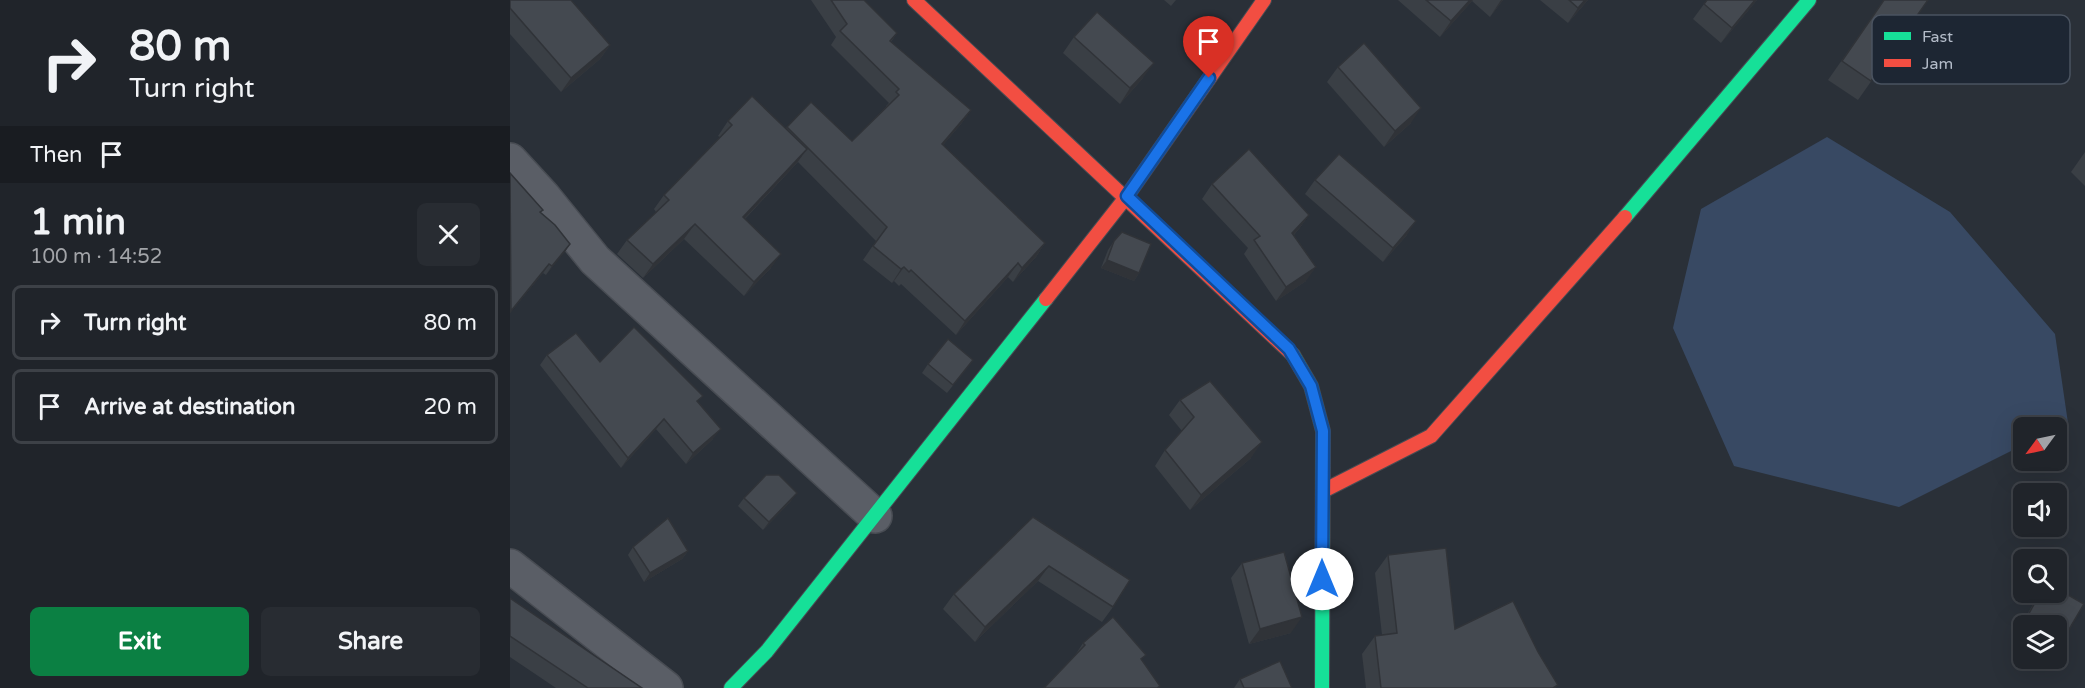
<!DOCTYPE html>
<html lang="en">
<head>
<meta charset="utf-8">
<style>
	body { margin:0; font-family:"Varela Round",sans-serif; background:#282c32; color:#f1f3f6; height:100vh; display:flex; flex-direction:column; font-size:22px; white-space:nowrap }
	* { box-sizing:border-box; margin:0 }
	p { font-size:20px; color:#a2a4a8 }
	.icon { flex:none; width:33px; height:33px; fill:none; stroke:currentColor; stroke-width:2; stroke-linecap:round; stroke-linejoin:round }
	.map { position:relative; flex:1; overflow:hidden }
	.panel { display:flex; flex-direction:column; background:#20242a; width:510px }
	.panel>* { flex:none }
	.guide { background:#20242a; color:#f1f3f6; overflow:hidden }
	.needle { width:39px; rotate:237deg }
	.fabs { position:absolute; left:1503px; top:417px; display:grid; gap:12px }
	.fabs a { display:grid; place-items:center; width:54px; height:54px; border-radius:9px; background:#20242a; box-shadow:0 6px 24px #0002,0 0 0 2px #3d4147; font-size:30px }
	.pin { position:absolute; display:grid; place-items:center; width:51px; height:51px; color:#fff; margin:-62px -26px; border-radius:50% 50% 50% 0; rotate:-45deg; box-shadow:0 0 6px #0007 }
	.pin .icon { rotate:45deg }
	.me { position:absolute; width:66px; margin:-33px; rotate:0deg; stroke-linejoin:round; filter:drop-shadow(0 0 4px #0008) }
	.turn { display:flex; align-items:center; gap:21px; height:126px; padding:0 30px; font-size:27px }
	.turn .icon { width:78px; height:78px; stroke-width:2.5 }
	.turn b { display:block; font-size:42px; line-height:51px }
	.then { display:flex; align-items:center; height:57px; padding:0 30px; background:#0003; gap:12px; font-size:22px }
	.round { display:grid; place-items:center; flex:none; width:63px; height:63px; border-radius:9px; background:#282c32 }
	.headline { display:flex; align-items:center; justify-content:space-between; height:102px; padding:0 30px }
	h1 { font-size:36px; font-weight:700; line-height:45px }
	.cta { display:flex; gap:12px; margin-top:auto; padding:12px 30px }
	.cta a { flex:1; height:69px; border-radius:9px; background:#0b8043; color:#fff; font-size:24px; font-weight:700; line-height:69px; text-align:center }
	.cta a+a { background:#282c32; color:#f1f3f6 }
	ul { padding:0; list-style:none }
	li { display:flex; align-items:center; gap:18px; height:75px; margin:0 12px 9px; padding:0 18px; border:3px solid #3d4147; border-radius:9px }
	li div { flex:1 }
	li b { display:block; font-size:22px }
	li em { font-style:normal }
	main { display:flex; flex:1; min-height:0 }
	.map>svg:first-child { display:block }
</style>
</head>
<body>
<main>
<section class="panel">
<div class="guide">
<div class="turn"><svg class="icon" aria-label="right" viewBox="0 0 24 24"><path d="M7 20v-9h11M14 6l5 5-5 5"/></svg><div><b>80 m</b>Turn right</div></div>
<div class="then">Then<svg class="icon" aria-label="arrive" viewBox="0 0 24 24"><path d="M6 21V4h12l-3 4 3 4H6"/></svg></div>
</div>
<div class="headline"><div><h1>1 min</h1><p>100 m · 14:52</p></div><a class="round"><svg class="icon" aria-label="close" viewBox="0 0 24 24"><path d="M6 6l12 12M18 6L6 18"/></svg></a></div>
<ul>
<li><svg class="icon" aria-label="right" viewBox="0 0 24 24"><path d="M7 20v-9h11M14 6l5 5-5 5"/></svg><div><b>Turn right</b></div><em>80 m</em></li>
<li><svg class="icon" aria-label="arrive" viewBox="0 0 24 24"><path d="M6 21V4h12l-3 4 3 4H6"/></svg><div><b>Arrive at destination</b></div><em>20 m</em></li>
</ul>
<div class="cta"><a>Exit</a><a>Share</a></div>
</section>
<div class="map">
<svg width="1575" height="688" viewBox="0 0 1575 688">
	<rect width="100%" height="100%" fill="#2a3038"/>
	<path fill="#384963" d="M 1317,137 L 1440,212 L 1545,334 L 1558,423 L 1547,428 L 1514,428 L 1513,445 L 1389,507 L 1224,466 L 1163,328 L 1191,209 Z"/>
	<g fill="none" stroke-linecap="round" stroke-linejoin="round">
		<defs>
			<g id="street">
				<path d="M 0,160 L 34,197 L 85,260 L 365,516"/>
				<path d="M 0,566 L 156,688"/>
			</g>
			<g id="fast">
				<path d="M 1115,217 L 1299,0"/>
				<path d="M 783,355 L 801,386 L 813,431 L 812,688"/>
				<path d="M 221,688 L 257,651 L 536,299"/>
			</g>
			<g id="jam">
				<path d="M 404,0 L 783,355"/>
				<path d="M 536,299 L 617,196 L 754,0"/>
				<path d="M 813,491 L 921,436 L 1115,217"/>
			</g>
		</defs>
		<use href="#street" stroke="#484c53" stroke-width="36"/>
		<use href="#fast" stroke="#484c53" stroke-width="16"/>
		<use href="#jam" stroke="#484c53" stroke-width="16"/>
		<use href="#street" stroke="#5a5e66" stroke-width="33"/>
		<use href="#fast" stroke="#16e098" stroke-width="14"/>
		<use href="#jam" stroke="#f24e42" stroke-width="14"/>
	</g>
	<g fill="#3a3f45">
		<path d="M 0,0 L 100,45 L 90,59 L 51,92 L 0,34 Z"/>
		<path d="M 301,0 L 354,0 L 387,33 L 381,42 L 461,110 L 451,124 L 433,145 L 535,243 L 526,257 L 503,282 L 498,277 L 446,335 L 391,284 L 389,286 L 384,281 L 382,283 L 353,260 L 366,241 L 288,162 L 235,219 L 261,268 L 234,296 L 174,239 L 133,278 L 107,254 L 117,240 L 146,212 L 144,209 L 154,195 L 210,137 L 208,136 L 218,121 L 276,128 L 301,102 L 342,141 L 376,107 L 376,106 L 379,103 L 321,45 L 326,37 Z"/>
		<path d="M 654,0 L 666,0 L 661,6 Z"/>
		<path d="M 888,0 L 993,0 L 980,17 L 962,1 L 930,37 Z"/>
		<path d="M 1030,0 L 1078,0 L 1058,23 Z"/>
		<path d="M 1197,0 L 1247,0 L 1211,43 L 1183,19 Z"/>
		<path d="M 1374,0 L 1412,9 L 1348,100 L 1318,80 Z"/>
		<path d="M 564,37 L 633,78 L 610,104 L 553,53 Z"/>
		<path d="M 828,67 L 901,123 L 874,147 L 817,82 Z"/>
		<path d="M 1575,152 L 1575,186 L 1561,172 Z"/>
		<path d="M 0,173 L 33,210 L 30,213 L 60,244 L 36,275 L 33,273 L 0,313 Z"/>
		<path d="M 805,180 L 897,235 L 873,262 L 795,194 Z"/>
		<path d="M 702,184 L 799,215 L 789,229 L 784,235 L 796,281 L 766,301 L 734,254 L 738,248 L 692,199 Z"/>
		<path d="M 604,241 L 629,273 L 624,281 L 591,268 L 598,250 Z"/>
		<path d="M 37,355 L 90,362 L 188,403 L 203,439 L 176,464 L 146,429 L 111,468 L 30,365 Z"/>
		<path d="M 418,364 L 457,368 L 437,393 L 412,373 Z"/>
		<path d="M 670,400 L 741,458 L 680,510 L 645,466 L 655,450 L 672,431 L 659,415 Z"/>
		<path d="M 234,498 L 281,501 L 253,530 L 228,506 Z"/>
		<path d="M 523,517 L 603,607 L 592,622 L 528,581 L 465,642 L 433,609 L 444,594 Z"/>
		<path d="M 123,547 L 178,551 L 172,559 L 134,582 L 118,555 Z"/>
		<path d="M 878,555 L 945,629 L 1046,688 L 856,688 L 852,654 L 865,636 L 872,635 L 865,573 Z"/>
		<path d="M 732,563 L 781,633 L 739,644 L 721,578 Z"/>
		<path d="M 1530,592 L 1546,592 L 1554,638 L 1548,647 L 1546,646 L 1546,626 L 1514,626 L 1511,625 Z"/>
		<path d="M 0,598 L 132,688 L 46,688 L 0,657 Z"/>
		<path d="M 573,643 L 632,660 L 564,657 Z"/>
		<path d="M 730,679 L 782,688 L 724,688 Z"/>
	</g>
	<g fill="#303338">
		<path d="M 960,0 L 963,0 L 930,37 L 941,21 Z"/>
		<path d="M 991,0 L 993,0 L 980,17 Z"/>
		<path d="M 1075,0 L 1078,0 L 1058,23 L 1068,8 Z"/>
		<path d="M 1245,0 L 1247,0 L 1211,43 L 1222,28 Z"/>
		<path d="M 100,45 L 90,59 L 51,92 L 61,78 Z"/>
		<path d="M 644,63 L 633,78 L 610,104 L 620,88 Z"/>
		<path d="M 911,108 L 901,123 L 874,147 L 885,131 Z"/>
		<path d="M 461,110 L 451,124 L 422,158 L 432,144 Z"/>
		<path d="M 297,149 L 287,163 L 223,231 L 233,217 Z"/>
		<path d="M 799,215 L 789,229 L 772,247 L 782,233 Z"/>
		<path d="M 906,221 L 897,235 L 873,262 L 883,248 Z"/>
		<path d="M 185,224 L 174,239 L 133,278 L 143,264 Z"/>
		<path d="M 535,243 L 526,257 L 503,282 L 512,268 Z"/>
		<path d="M 60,244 L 55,252 L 36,275 L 42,266 Z"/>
		<path d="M 271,254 L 261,268 L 234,296 L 244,282 Z"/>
		<path d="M 597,260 L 629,273 L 624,281 L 591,268 Z"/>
		<path d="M 508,263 L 498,277 L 446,335 L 455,321 Z"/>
		<path d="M 39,264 L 33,273 L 0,313 L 1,311 Z"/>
		<path d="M 394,267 L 384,281 L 382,283 L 391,269 Z"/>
		<path d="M 806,267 L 796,281 L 766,301 L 776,287 Z"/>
		<path d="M 154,419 L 146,429 L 111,468 L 118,458 Z"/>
		<path d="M 211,429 L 203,439 L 176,464 L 183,453 Z"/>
		<path d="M 752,442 L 741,458 L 680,510 L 691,495 Z"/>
		<path d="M 287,493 L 281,501 L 253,530 L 259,522 Z"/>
		<path d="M 178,551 L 172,559 L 134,582 L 140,573 Z"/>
		<path d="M 539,566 L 528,581 L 465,642 L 475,627 Z"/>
		<path d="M 792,617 L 781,633 L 739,644 L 750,629 Z"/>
	</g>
	<g fill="#444950" stroke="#303338" stroke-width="1.5">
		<path d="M 0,0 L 61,0 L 100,45 L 61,78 L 0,8 Z"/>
		<path d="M 321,0 L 354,0 L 387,33 L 380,41 L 461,110 L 432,144 L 535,243 L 512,268 L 508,263 L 455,321 L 401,270 L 399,272 L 394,267 L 391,269 L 363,246 L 377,227 L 277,127 L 301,102 L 342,141 L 389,95 L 386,92 L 389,89 L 330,31 L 337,24 Z"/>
		<path d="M 916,0 L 960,0 L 941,21 Z"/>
		<path d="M 1059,0 L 1075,0 L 1068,8 Z"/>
		<path d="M 1197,0 L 1245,0 L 1222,28 L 1194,4 Z"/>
		<path d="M 1374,0 L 1418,0 L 1361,81 L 1332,61 Z"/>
		<path d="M 587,12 L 644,63 L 620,88 L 564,37 Z"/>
		<path d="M 854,43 L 911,108 L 885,131 L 828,67 Z"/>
		<path d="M 242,96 L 297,149 L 233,217 L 271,254 L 244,282 L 185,224 L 143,264 L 117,240 L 159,200 L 154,195 L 222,125 L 218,121 Z"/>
		<path d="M 739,149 L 799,215 L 782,233 L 806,267 L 776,287 L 744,240 L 750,236 L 702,184 Z"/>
		<path d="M 829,154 L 906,221 L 883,248 L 805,180 Z"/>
		<path d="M 0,173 L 33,210 L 30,212 L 45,225 L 60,244 L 42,266 L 39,264 L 1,311 Z"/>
		<path d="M 612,232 L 641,244 L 629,273 L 597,260 L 604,241 Z"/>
		<path d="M 124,327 L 193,396 L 187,401 L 211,429 L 183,453 L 154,419 L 118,458 L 37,355 L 66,333 L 90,362 Z"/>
		<path d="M 438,339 L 463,360 L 443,385 L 418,364 Z"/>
		<path d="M 700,381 L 752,442 L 691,495 L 655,450 L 684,417 L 670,400 Z"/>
		<path d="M 256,475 L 269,475 L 287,493 L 259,522 L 234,498 Z"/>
		<path d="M 523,517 L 620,580 L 603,607 L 539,566 L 475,627 L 444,594 Z"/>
		<path d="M 158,518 L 178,551 L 140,573 L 123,547 Z"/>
		<path d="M 936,548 L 945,629 L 1003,601 L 1028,652 L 1048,685 L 1043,688 L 871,688 L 865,636 L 887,633 L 878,555 Z"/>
		<path d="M 774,552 L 792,617 L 750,629 L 732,563 Z"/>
		<path d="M 1546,588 L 1574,604 L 1554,638 L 1546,634 L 1546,626 L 1532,626 L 1517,617 L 1531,592 L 1546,592 Z"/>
		<path d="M 0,598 L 132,688 L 78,688 L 0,636 Z"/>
		<path d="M 603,617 L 636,655 L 631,659 L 650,686 L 647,688 L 534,688 L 575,645 L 573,643 Z"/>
		<path d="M 770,661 L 782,688 L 734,688 L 730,679 Z"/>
	</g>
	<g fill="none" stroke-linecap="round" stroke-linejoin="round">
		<defs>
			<path id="route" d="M 699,78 L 617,196 L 779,349 L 801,386 L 813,431 L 812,579"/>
		</defs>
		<use href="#route" stroke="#114b97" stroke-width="15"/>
		<use href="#route" stroke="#1a73e8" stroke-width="10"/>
	</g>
	<rect x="1362" y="15" width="198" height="69" rx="9" fill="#1d2633" stroke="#4a5360" stroke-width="1.5"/>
	<rect x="1374" y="32" width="27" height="8" fill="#16e098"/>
	<rect x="1374" y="59" width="27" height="8" fill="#f24e42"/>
	<g font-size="16" fill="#b4bcc9">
		<text x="1412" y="42">Fast</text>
		<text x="1412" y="69">Jam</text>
	</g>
</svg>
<div class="fabs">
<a><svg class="needle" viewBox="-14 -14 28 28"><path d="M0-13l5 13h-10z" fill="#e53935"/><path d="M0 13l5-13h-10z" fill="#a2a4a8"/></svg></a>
<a><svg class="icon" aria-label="sound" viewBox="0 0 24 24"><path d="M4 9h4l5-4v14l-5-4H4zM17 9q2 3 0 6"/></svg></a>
<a><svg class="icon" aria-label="search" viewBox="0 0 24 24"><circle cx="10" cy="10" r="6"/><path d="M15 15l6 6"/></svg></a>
<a><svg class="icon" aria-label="layers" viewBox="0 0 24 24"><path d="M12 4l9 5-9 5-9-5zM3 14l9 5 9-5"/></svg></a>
</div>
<div class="pin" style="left:699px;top:78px;background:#d93025"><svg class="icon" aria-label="arrive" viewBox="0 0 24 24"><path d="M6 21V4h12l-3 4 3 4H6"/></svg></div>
<svg class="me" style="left:812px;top:579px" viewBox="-20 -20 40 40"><circle r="19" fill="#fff"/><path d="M0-13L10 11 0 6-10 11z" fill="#1a73e8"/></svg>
</div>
</main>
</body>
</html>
